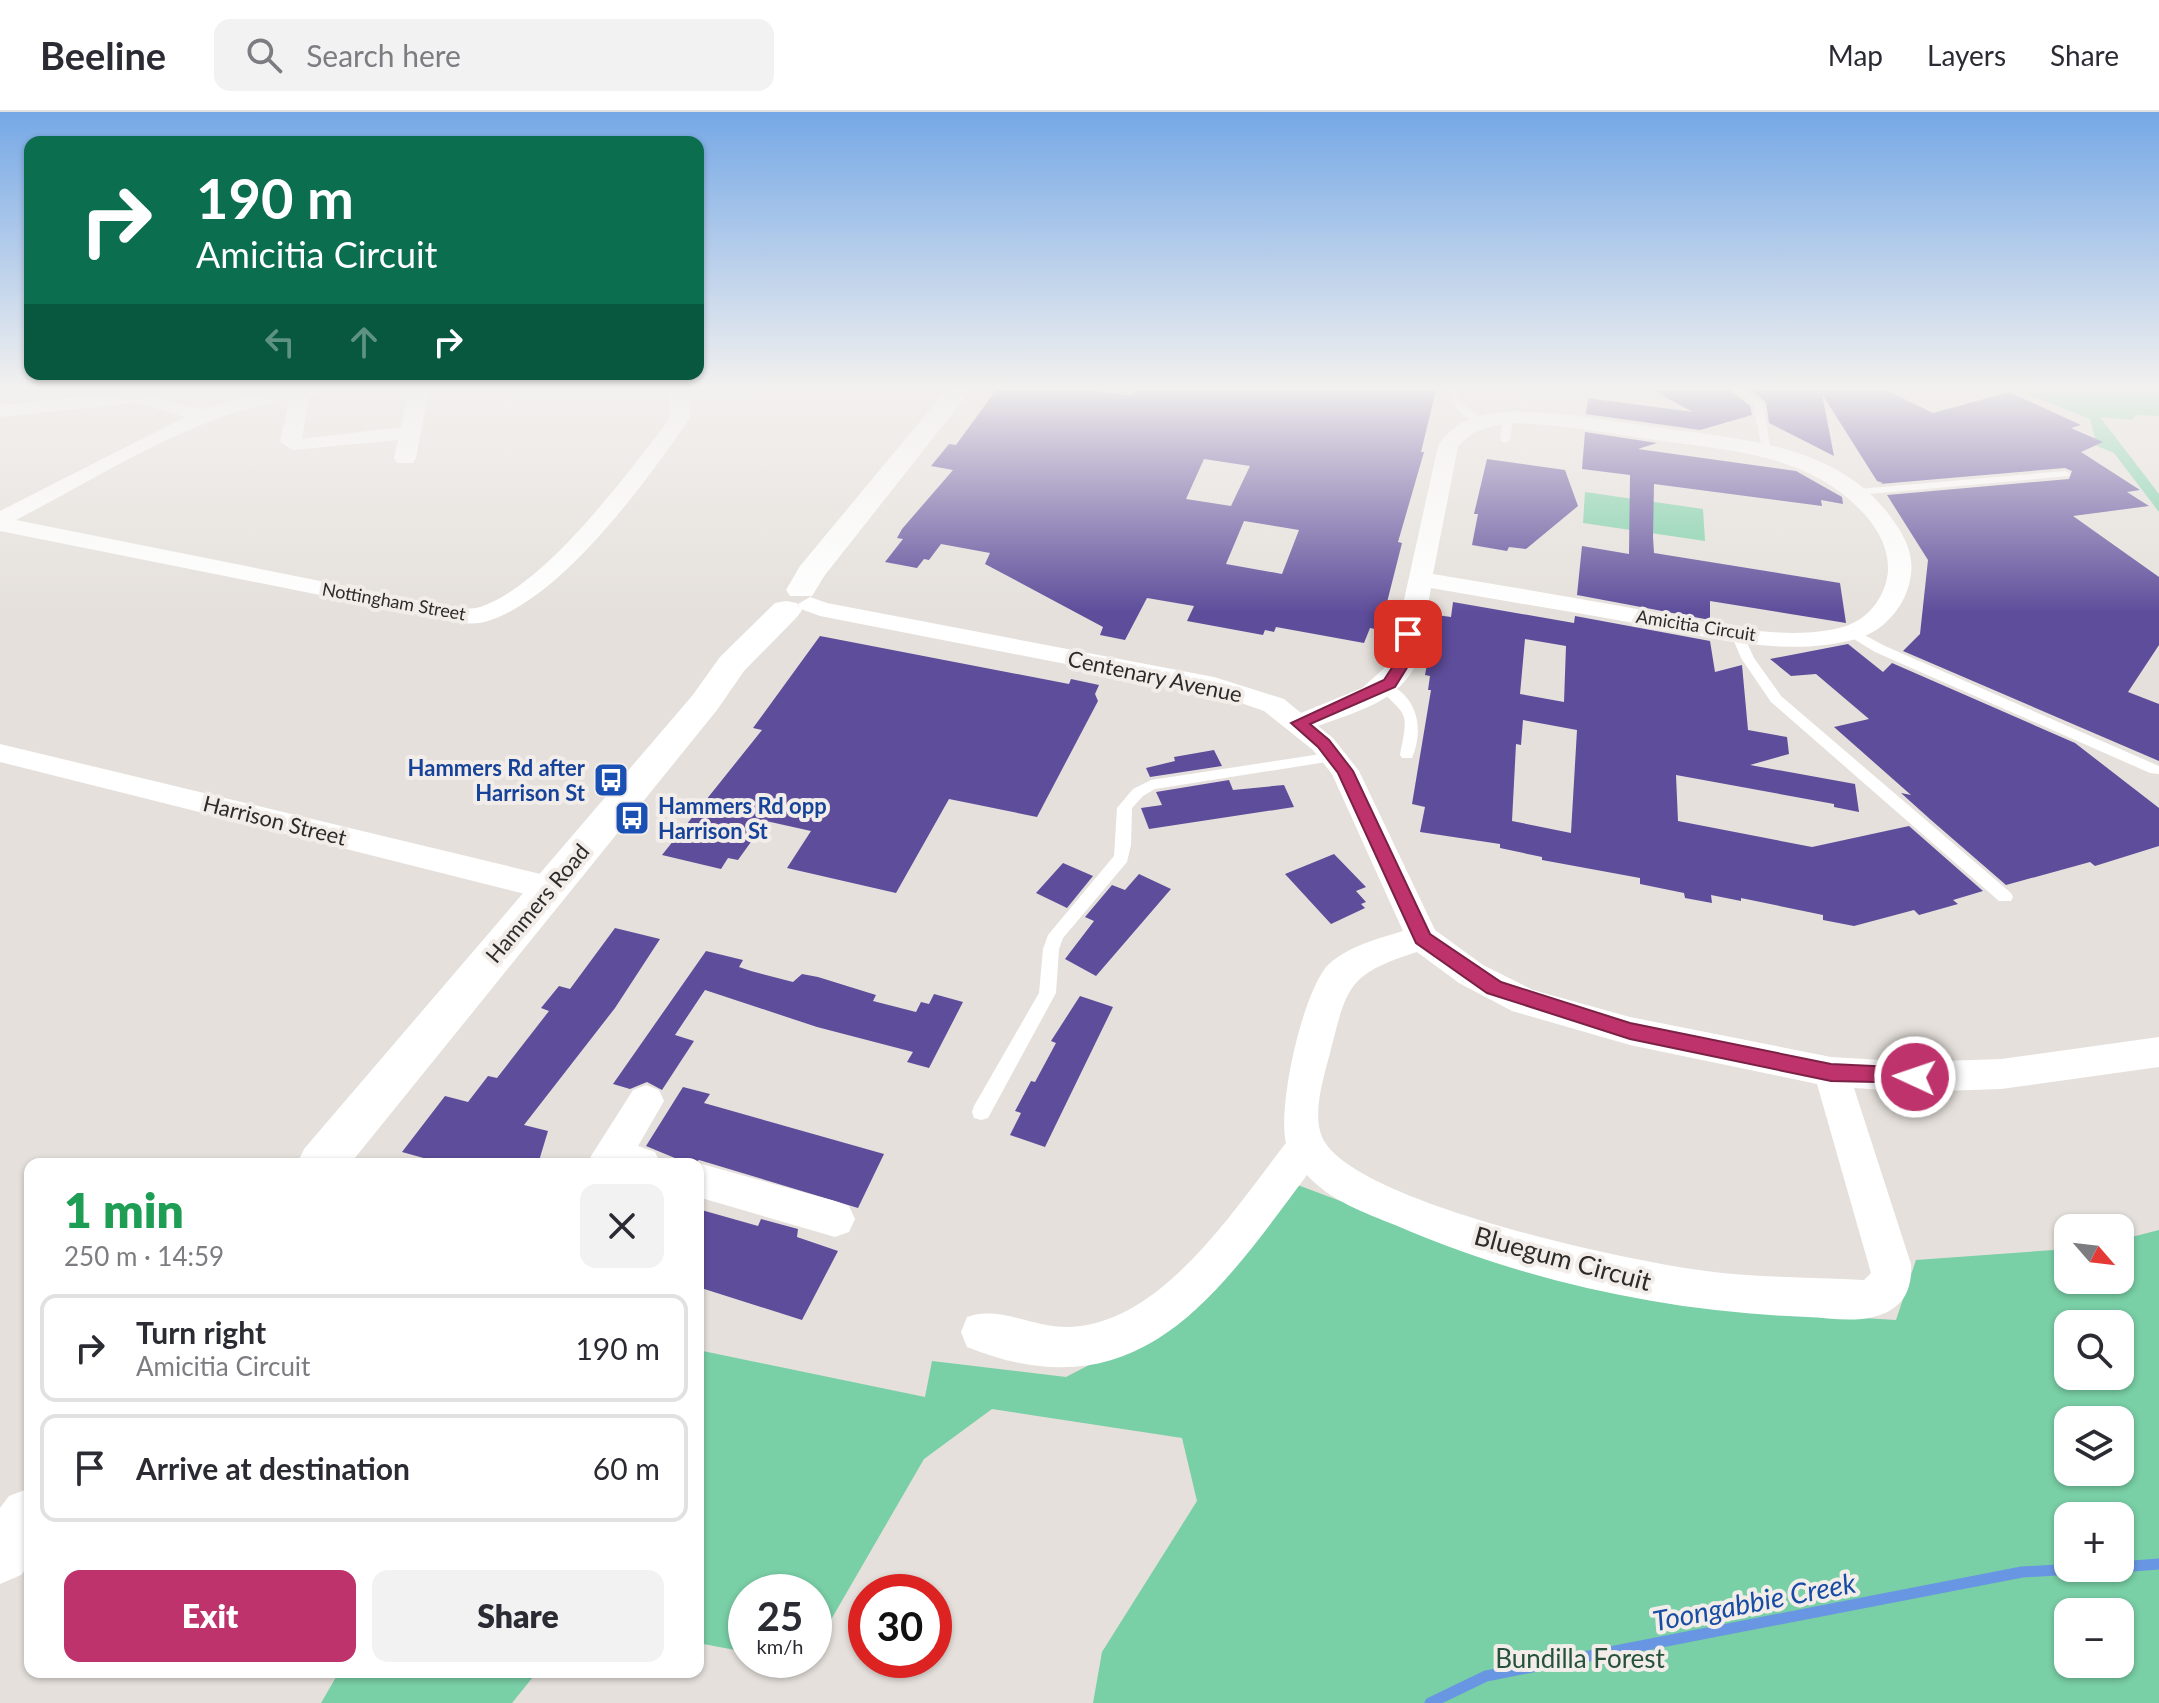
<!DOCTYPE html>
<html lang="en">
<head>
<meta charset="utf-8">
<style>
	body { margin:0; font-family:Lato,sans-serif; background:#f2f2f3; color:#2b2b33; height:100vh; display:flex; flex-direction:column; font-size:30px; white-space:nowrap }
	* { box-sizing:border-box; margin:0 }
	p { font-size:26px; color:#7c7c81 }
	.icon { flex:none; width:44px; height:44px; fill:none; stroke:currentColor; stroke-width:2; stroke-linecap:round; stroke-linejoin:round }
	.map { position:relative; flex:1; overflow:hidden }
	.sheet { position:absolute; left:24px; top:1046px; width:680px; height:520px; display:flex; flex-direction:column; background:#fff; border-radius:16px; box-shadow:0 2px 6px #0004 }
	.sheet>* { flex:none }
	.hud { position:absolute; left:24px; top:24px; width:680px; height:244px; border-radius:16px; box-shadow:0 2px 6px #0004; background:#0b6e4f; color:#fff; overflow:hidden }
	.needle { width:52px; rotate:118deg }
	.buttons { position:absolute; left:2054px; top:1102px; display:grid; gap:16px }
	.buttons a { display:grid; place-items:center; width:80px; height:80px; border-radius:16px; background:#fff; box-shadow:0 2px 6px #0004; font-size:40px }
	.speed { position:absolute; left:728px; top:1462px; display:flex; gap:16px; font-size:40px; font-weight:700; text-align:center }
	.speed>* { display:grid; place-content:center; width:104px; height:104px; border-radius:50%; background:#fff; box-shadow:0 2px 6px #0004; line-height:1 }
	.speed small { font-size:20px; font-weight:400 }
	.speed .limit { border:12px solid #d22; background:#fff; color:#111 }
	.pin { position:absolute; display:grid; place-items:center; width:68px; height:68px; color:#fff; margin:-34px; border-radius:16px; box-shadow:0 4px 12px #0006 }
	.me { position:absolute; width:88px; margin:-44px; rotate:273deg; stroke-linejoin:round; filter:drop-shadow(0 0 6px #0008) }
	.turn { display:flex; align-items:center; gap:28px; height:168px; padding:0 40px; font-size:36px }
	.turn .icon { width:104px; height:104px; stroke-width:2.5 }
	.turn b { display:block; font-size:56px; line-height:68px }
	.lanes { display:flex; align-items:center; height:76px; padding:0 40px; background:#0003; justify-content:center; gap:40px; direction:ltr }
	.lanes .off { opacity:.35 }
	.round { display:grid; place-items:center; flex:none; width:84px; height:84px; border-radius:16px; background:#f2f2f3 }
	.head { display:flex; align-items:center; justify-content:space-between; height:136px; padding:0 40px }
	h1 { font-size:48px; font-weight:800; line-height:60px; color:#1e9e55 }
	.action { display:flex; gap:16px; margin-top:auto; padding:16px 40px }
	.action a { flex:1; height:92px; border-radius:16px; background:#be336b; color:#fff; font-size:32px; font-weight:800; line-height:92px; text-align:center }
	.action a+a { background:#f2f2f3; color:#2b2b33 }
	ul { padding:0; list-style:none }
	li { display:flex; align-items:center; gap:24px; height:108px; margin:0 16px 12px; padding:0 24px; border:4px solid #e1e1e2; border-radius:16px }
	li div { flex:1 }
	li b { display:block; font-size:30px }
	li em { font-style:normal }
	header { display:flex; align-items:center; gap:48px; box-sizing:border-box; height:112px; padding:0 40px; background:#fff; border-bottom:2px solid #e1e1e2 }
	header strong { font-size:38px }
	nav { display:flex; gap:44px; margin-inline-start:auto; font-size:28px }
	.search { width:560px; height:72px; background:#f2f2f3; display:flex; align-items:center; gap:20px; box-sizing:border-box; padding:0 28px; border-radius:16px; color:#7c7c81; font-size:30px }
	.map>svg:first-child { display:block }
</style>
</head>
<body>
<header>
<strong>Beeline</strong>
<div class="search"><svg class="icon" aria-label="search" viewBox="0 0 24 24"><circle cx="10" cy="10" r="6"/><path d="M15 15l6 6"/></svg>Search here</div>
<nav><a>Map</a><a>Layers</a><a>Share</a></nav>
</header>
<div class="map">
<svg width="2159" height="1591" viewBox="0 0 2159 1591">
	<rect width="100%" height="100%" fill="#e5e0db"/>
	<g fill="#79cfa6" fill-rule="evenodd">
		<path d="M 2017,278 L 2159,278 L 2159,304 L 2136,303 L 2132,308 L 2100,305 L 2159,382 L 2159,400 L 2114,341 L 2097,334 L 2090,307 Z"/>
		<path d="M 1585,380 L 1703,397 L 1705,429 L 1583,411 Z"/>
		<path d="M 1295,1072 L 1538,1163 L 1736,1198 L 1896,1208 L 1916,1148 L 2068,1137 L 2068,1168 L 2120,1168 L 2120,1128 L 2159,1118 L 2159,1591 L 1093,1591 L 1102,1540 L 1197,1389 L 1182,1326 L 992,1297 L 924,1347 L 814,1537 L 814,1480 L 746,1480 L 746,1540 L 698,1531 L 698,1238 L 925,1285 L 932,1249 L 1066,1265 L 1195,1198 ZM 2068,1212 L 2120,1212 L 2120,1264 L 2068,1264 ZM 2068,1308 L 2120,1308 L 2120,1360 L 2068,1360 ZM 2068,1404 L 2120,1404 L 2120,1456 L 2068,1456 ZM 2068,1500 L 2120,1500 L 2120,1552 L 2068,1552 Z"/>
		<path d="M 339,1560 L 537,1560 L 512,1591 L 321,1591 Z"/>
	</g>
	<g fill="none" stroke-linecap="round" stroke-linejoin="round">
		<g stroke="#6996e2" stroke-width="11">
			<path d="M 2120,1455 L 2159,1452"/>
			<path d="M 1430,1591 L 1486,1564 L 2022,1460 L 2092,1456"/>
		</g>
	</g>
	<g fill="#5e4d9b" fill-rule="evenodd">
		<path d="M 996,278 L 1092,278 L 1131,284 L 1135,278 L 1436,278 L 1421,340 L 1424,340 L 1398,430 L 1402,431 L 1380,518 L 1370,516 L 1364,531 L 1276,515 L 1274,520 L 1265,518 L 1263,523 L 1187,509 L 1194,494 L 1147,486 L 1125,528 L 1100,523 L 1103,515 L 985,452 L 990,441 L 941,432 L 929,448 L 924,447 L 917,456 L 885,450 L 903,427 L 897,426 L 902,417 L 953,358 L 931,354 L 949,332 L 956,333 ZM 1204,347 L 1250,354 L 1231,394 L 1186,387 ZM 1244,409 L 1299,418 L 1282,462 L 1226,452 Z"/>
		<path d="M 1652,278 L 1730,278 L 1750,294 L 1752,303 L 1700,318 L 1586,302 L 1588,286 L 1693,300 Z"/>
		<path d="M 1751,278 L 1886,278 L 1933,301 L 2009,280 L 2081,313 L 2071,316 L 2103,330 L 2081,340 L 2140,378 L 2127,380 L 2149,394 L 2073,404 L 2159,465 L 2159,533 L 2128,580 L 2159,592 L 2159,649 L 1903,539 L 1920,522 L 1928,448 L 1887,383 L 2069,367 L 2072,359 L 2065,356 L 1880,372 L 1883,371 L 1877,369 L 1822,282 L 1834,344 L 1769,311 L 1766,290 Z"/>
		<path d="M 1585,320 L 1657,331 L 1638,337 L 1796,359 L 1842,385 L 1843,392 L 1821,388 L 1822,394 L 1654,372 L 1653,425 L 1654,441 L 1840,471 L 1846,511 L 1710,489 L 1710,508 L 1577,483 L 1582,434 L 1629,442 L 1630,363 L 1582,357 Z"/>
		<path d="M 1487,347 L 1565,358 L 1578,394 L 1526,437 L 1509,435 L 1507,439 L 1472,433 L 1478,402 L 1474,402 Z"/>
		<path d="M 1453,490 L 1574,511 L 1575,504 L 1710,529 L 1715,560 L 1742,553 L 1748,618 L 1787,625 L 1789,642 L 1750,653 L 1855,672 L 1859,700 L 1834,695 L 1834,692 L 1676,663 L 1678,709 L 1812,735 L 1909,714 L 1983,779 L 1953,788 L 1958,792 L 1919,803 L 1914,798 L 1854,814 L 1823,808 L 1823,803 L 1741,786 L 1741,789 L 1711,783 L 1712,791 L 1685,786 L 1684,781 L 1640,772 L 1640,766 L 1542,748 L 1542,745 L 1500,736 L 1500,732 L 1420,720 L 1425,695 L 1412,692 L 1431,578 L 1428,578 L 1430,564 L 1425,563 L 1436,503 L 1451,505 ZM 1525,527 L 1566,534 L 1564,590 L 1520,582 ZM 1523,608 L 1577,618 L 1571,721 L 1512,709 L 1516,632 L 1521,633 Z"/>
		<path d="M 820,524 L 1069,572 L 1071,567 L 1099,573 L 1095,582 L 1098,589 L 1037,705 L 949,687 L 896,781 L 787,756 L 811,719 L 766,709 L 738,748 L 728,746 L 721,757 L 662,743 L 762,618 L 753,616 Z"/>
		<path d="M 1848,532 L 1883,560 L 1892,551 L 2075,631 L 2159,696 L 2159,734 L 2095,754 L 2090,750 L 2006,773 L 1931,708 L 1901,681 L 1911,683 L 1834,615 L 1869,607 L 1816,562 L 1791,564 L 1770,547 Z"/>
		<path d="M 1214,638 L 1222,654 L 1150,665 L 1146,656 L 1175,649 L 1174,645 Z"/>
		<path d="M 1229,668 L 1233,678 L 1284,673 L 1294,695 L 1149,717 L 1141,696 L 1162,693 L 1156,680 Z"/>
		<path d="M 1334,742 L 1366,775 L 1356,779 L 1366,790 L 1361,792 L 1365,796 L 1331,812 L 1285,762 Z"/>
		<path d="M 1063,751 L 1093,764 L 1067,796 L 1036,781 Z"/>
		<path d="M 1139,762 L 1171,777 L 1096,864 L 1065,847 L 1094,809 L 1085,805 L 1112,773 L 1125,778 Z"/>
		<path d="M 615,816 L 660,827 L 615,896 L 524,1013 L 548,1019 L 538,1052 L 445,1052 L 402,1040 L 445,984 L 468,990 L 488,964 L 497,966 L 549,899 L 541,896 L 559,874 L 570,877 Z"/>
		<path d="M 706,839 L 743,848 L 739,855 L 751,859 L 793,870 L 802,862 L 818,865 L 876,883 L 873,889 L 916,900 L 921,890 L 929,892 L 934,882 L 963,890 L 929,956 L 907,950 L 913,940 L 817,915 L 705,878 L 675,923 L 694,929 L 662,978 L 647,970 L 630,977 L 613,972 Z"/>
		<path d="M 1080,884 L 1113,895 L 1045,1035 L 1010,1023 L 1021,1001 L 1015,999 L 1031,969 L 1035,970 L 1056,931 L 1051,929 Z"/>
		<path d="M 683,975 L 710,982 L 704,991 L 884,1042 L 858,1096 L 699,1048 L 692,1052 L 682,1049 L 646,1034 Z"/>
		<path d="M 698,1097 L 758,1114 L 761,1107 L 798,1117 L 797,1125 L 838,1139 L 802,1208 L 698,1175 Z"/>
	</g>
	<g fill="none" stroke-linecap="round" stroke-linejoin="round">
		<g fill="#fff" fill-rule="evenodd">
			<path d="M 1448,278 L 1458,278 L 1459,288 L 1481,306 L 1481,310 C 1466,310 1449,293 1448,278 Z"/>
			<path d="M 1733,278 L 1745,278 L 1763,291 L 1771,339 L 1762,337 L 1753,292 Z"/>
			<path d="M 1508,301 L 1513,304 L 1510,328 L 1505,331 L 1500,328 L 1503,304 Z"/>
			<path d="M 2065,359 L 2070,362 L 2069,364 L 1858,383 L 1852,380 L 1858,377 Z"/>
			<path d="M 1853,517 L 1885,534 L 2159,654 L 2159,662 L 2150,661 L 1875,540 L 1849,524 L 1849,518 Z"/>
			<path d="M 1737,518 L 1743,522 L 1754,546 L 1781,584 L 2011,781 L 2013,785 L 2011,789 L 1999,789 L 1771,590 L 1741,546 L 1731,522 Z"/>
			<path d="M 1384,570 C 1417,582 1425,616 1412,646 L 1402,646 L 1400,643 C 1410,597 1406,605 1377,574 Z"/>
			<path d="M 1334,640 L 1339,642 L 1341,645 L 1339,648 L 1155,677 L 1143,684 L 1132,696 L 1131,733 L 1127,750 L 1063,826 L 1059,837 L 1056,881 L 988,1006 L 981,1008 L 974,1006 L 972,1000 L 974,994 L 1039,881 L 1043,837 L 1048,823 L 1114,744 L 1117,696 L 1133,677 L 1151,668 Z"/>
		</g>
		<g fill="#fff" fill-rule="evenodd">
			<path d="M 271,278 L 326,278 L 309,285 L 302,327 L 401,315 L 409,278 L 429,278 L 416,346 L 413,351 L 397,351 L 394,346 L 398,328 L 293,338 L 280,330 L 289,288 C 196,301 100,365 16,408 L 425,490 C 441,492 463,500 480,495 C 546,473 628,361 670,306 L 668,278 L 688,278 L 690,306 C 646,370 565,482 491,508 C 470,516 446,508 425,504 L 0,419 L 0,399 L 185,305 L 136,291 L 0,305 L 0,293 L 136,279 L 201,297 Z"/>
			<path d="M 1512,299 C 1561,300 1608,308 1656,315 C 1742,328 1842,331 1895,411 C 1907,428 1915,447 1910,468 C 1905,495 1883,520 1856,527 C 1783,547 1706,524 1634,511 C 1566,499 1499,488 1431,476 C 1426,500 1425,528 1416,551 C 1401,589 1353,601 1318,614 L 1333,626 L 1359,659 L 1435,818 L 1483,853 L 1533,878 L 1630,905 L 1831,945 L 1915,950 L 2001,947 L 2159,925 L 2159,955 L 2001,977 L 1915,980 L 1854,976 L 1911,1152 C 1912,1167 1909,1185 1895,1195 C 1870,1214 1835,1206 1807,1205 C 1666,1200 1524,1169 1395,1113 C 1365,1101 1329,1088 1307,1063 C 1216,1185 1138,1304 967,1235 L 961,1220 L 967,1205 C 998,1193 1035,1216 1069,1215 C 1162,1212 1234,1097 1286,1031 C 1277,995 1303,877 1329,852 C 1349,834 1377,827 1403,819 L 1332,662 L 1313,638 L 1264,599 L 1209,580 L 820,504 L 801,497 L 798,492 L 810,485 L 827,491 L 1214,565 L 1284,587 L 1301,601 L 1362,576 L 1390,551 L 1438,334 C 1458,305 1478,303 1512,299 ZM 1512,311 C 1561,312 1607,321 1656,328 C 1732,339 1812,342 1866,404 C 1879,419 1889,438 1888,459 C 1886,483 1870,506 1846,514 C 1786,533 1697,508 1637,497 C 1569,485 1501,473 1433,462 L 1458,335 C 1473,317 1489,314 1512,311 ZM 1417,840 L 1459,871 L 1512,899 L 1630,933 L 1817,972 L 1871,1161 L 1864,1168 C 1811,1165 1758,1166 1706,1159 C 1633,1150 1351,1091 1322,1025 C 1312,1001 1324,964 1330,941 C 1347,874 1348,862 1417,840 Z"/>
			<path d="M 0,632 L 549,764 L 560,768 L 565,776 L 560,784 L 549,788 L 0,650 Z"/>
			<path d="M 646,973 L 659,978 L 664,989 L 638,1034 L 655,1040 L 661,1052 L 586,1052 L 633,978 Z"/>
			<path d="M 698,1051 L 835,1089 L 849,1094 L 855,1107 L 849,1120 L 835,1125 L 698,1085 L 698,1052 L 695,1052 Z"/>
		</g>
		<g fill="#fff" fill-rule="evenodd">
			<path d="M 946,278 L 971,278 L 825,463 L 812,484 L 790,484 L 786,478 L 800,454 Z"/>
			<path d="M 786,489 L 797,491 L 802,498 L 797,505 L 744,559 L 717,598 L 350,1052 L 297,1052 L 304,1037 L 692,584 L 720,545 L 775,491 Z"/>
			<path d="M 30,1376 L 30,1452 L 21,1463 L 0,1472 L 0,1396 L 9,1384 Z"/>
		</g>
	</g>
	<linearGradient id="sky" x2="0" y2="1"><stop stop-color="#75a8e6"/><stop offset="0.55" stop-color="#f3f1ef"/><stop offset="1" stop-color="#f3f1ef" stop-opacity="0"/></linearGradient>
	<rect width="2159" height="501" fill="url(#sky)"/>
	<path fill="#be336b" stroke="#7c2146" stroke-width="2" d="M 1403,519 L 1415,522 L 1410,551 L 1395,575 L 1310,612 L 1329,628 L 1353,659 L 1430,822 L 1501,870 L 1630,911 L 1831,952 L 1915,956 L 1922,959 L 1925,965 L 1922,971 L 1831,969 L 1630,927 L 1487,881 L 1416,831 L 1338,661 L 1318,635 L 1291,611 L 1384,568 L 1395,551 Z"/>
	<defs>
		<symbol id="bus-square" viewBox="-11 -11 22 22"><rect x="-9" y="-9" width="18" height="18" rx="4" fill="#1a4fb4" stroke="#f2ede9"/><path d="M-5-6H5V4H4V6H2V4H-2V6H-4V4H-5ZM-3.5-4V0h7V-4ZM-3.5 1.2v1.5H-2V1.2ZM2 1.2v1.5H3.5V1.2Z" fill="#fff"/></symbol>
	</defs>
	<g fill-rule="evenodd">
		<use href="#bus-square" x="591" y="648" width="40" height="40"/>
		<use href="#bus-square" x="612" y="686" width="40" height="40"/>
	</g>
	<g text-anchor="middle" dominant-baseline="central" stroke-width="8" stroke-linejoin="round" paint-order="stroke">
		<g font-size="18" fill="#2e2c2b" stroke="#f2ede9">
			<text transform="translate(394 489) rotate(10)">Nottingham Street</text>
			<text transform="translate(1696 513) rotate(9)">Amicitia Circuit</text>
		</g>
		<g font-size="22" fill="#2e2c2b" stroke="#f2ede9">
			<text transform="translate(1155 564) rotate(12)">Centenary Avenue</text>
			<text transform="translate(275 708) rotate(14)">Harrison Street</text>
			<text transform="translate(537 791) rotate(-50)">Hammers Road</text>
		</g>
		<g font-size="22" font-weight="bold" fill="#164399" stroke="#f2ede9" text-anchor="end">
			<text x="585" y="655">Hammers Rd after<tspan x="585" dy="25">Harrison St</tspan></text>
			<text x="658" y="693" text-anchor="start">Hammers Rd opp<tspan x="658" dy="25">Harrison St</tspan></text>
		</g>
		<g font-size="26" fill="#2e2c2b" stroke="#f2ede9">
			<text transform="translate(1563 1146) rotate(15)">Bluegum Circuit</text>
		</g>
		<g font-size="26" fill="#25523d" stroke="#f2ede9">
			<text x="1580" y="1546">Bundilla Forest</text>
		</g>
		<g font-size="28" font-style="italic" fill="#174ca4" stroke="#f2ede9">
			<text transform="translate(1754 1489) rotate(-11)">Toongabbie Creek</text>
		</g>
	</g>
</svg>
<div class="buttons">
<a><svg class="needle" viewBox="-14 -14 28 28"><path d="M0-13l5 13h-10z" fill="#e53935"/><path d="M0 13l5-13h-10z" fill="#7c7c81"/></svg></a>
<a><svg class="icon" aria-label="search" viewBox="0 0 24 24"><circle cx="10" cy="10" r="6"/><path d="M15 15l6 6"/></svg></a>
<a><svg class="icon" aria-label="layers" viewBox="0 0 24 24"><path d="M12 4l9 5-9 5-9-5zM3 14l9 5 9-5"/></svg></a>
<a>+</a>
<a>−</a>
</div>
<div class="speed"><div>25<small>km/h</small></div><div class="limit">30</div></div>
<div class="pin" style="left:1408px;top:522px;background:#d93025"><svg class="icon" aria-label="arrive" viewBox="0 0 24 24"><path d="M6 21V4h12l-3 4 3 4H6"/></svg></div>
<svg class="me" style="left:1915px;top:965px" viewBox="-20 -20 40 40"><circle r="17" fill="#be336b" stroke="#fff" stroke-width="3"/><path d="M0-11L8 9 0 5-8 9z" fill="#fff"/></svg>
<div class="hud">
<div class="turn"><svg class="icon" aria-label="right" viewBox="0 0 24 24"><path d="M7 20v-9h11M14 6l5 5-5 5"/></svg><div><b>190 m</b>Amicitia Circuit</div></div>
<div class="lanes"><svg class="icon off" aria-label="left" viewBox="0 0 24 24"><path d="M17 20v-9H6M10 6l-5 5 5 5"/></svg><svg class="icon off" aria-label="ahead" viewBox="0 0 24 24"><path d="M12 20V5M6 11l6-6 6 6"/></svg><svg class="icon" aria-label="right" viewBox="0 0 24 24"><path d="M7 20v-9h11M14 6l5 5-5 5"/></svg></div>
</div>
<section class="sheet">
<div class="head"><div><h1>1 min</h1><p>250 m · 14:59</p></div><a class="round"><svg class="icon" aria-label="close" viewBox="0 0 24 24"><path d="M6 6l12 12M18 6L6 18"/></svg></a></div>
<ul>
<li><svg class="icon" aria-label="right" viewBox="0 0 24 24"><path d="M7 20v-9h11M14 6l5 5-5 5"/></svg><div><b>Turn right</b><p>Amicitia Circuit</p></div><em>190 m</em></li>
<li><svg class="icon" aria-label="arrive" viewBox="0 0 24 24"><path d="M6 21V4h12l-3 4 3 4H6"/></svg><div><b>Arrive at destination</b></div><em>60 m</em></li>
</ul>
<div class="action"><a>Exit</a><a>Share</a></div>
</section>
</div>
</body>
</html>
